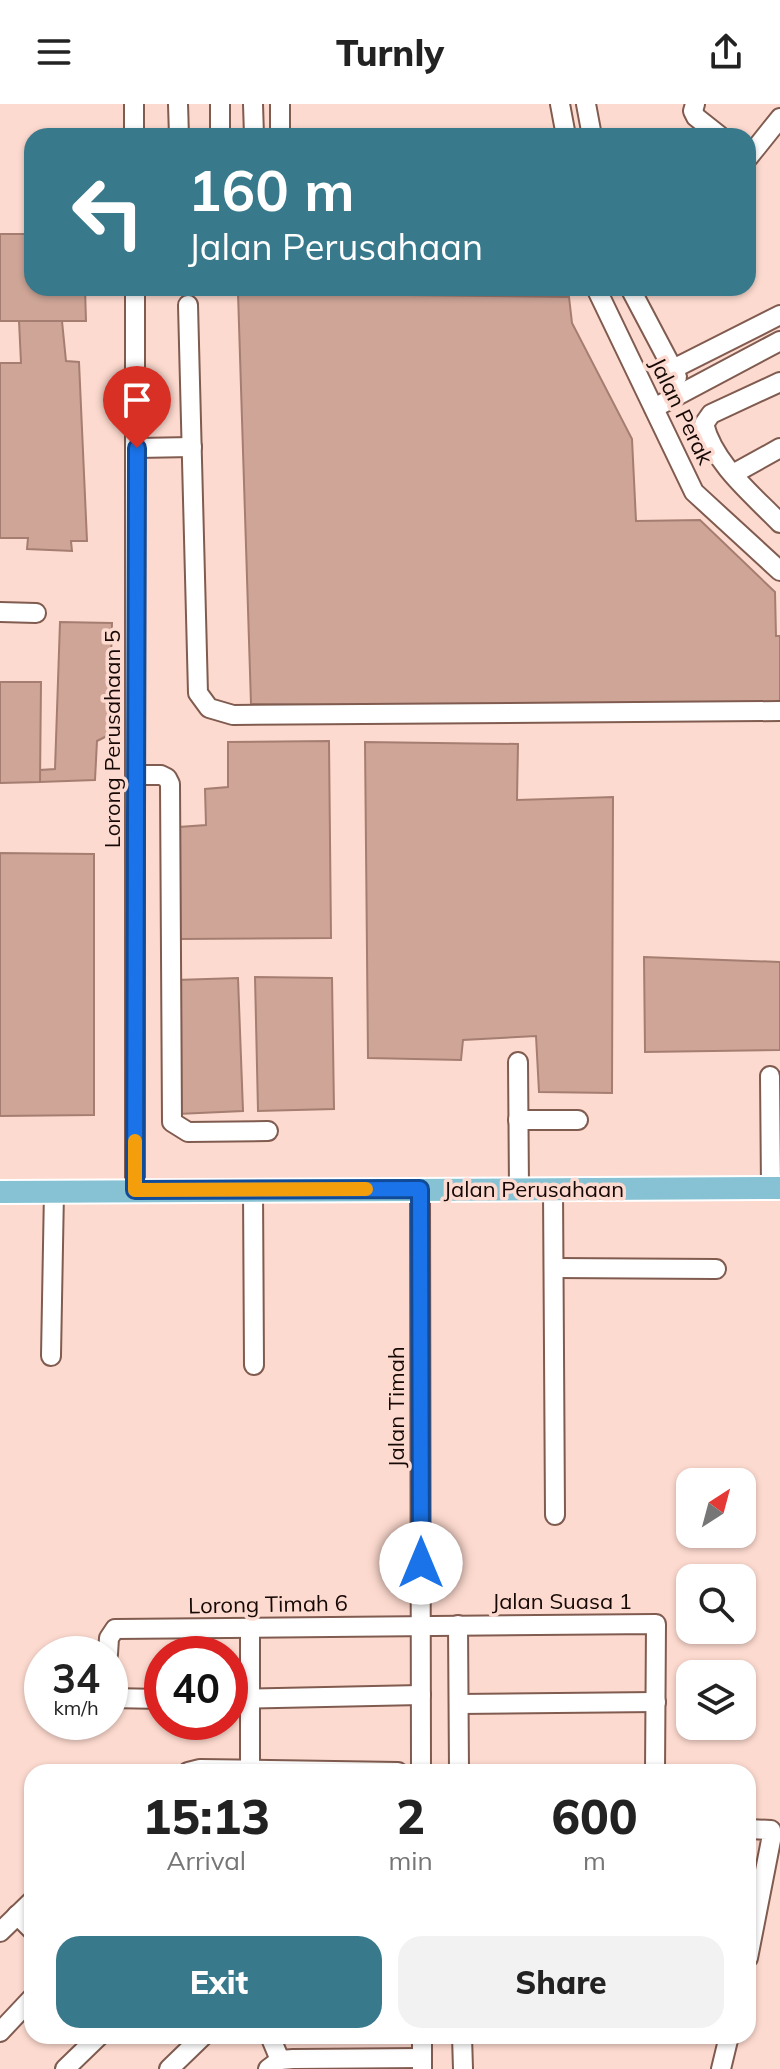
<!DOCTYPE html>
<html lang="en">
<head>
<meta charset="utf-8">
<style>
	body { margin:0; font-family:Mulish,sans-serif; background:#f2f2f2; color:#222; height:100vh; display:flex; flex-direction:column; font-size:30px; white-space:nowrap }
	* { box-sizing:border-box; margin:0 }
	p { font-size:26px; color:#767676 }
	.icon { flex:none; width:44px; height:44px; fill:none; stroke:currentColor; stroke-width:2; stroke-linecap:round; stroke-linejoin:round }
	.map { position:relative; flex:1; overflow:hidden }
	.drawer { position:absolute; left:24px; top:1660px; width:732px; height:280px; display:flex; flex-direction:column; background:#fff; border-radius:24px; box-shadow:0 2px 6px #0004 }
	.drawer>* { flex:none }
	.banner { position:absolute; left:24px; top:24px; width:732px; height:168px; border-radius:24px; box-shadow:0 2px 6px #0004; background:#38798c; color:#fff; overflow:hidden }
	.needle { width:52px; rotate:36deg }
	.controls { position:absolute; left:676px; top:1364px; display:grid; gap:16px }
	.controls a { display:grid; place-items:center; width:80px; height:80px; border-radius:16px; background:#fff; box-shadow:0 2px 6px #0004; font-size:40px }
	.speed { position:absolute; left:24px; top:1532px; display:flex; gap:16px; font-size:40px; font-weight:700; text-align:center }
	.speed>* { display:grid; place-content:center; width:104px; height:104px; border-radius:50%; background:#fff; box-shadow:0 2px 6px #0004; line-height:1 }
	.speed small { font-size:20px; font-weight:400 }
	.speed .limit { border:12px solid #d22; background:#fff; color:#111 }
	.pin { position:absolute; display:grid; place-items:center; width:68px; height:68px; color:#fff; margin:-82px -34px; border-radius:50% 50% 50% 0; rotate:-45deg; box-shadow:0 0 8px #0007 }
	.pin .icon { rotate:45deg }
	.me { position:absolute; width:88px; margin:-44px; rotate:0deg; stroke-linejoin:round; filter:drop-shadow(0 0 6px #0008) }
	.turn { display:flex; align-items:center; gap:28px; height:168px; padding:0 32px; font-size:36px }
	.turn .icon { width:104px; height:104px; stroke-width:2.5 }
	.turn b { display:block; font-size:56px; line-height:68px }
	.eta { display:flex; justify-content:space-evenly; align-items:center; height:136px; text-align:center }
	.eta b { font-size:48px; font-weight:800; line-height:56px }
	.button { display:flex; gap:16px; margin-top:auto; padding:16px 32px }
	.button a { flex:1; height:92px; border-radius:24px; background:#38798c; color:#fff; font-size:32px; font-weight:800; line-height:92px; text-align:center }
	.button a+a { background:#f2f2f2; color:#222 }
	header { display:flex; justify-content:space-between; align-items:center; height:104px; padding:0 32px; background:#fff; font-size:36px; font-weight:800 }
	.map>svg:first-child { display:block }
</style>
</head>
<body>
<header><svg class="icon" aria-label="menu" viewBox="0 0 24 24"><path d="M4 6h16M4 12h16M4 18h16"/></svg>Turnly<svg class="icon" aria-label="share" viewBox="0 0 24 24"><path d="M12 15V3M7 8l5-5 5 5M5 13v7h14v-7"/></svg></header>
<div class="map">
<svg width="780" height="1965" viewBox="0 0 780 1965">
	<rect width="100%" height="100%" fill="#fddacf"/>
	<g fill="#cea597" stroke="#a57e71" stroke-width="2">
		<path d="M 0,130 L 32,130 L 32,184 L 85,184 L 86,217 L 0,217 Z"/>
		<path d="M 238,189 L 569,193 L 572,219 L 632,335 L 636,417 L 700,416 L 775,488 L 776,532 L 780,532 L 780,605 L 251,600 Z"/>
		<path d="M 19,217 L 62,217 L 66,257 L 79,258 L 87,437 L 71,437 L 72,447 L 27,445 L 28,434 L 0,434 L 0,259 L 21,259 Z"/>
		<path d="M 60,518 L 112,519 L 109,631 L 97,637 L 95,676 L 40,678 L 40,666 L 55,665 Z"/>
		<path d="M 0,578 L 41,578 L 40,678 L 0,679 Z"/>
		<path d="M 329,637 L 331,834 L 179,835 L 179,723 L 206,721 L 205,685 L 228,683 L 228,638 Z"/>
		<path d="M 365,638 L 518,640 L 517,696 L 613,693 L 612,989 L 539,988 L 536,932 L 463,936 L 461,956 L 368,954 Z"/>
		<path d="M 0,749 L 94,750 L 94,1011 L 0,1012 Z"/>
		<path d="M 644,853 L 780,858 L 780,946 L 645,948 Z"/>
		<path d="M 255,873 L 332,874 L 334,1005 L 258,1007 Z"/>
		<path d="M 238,874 L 243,1007 L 178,1010 L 176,876 Z"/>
	</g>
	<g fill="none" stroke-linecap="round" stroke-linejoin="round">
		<defs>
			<g id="minor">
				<path d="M 134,0 L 134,32"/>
				<path d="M 178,0 L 179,32"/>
				<path d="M 220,0 L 220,32"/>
				<path d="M 253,0 L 254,32"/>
				<path d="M 280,0 L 280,32"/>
				<path d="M 560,0 L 566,32"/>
				<path d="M 586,0 L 592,32"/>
				<path d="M 695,0 L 693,7 L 696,13 L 720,32"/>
				<path d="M 748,54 L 780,14"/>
				<path d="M 596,184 L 694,388 L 780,467"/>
				<path d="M 630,184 L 677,273"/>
				<path d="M 188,201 L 198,589 L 209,604 L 233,611 L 780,607"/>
				<path d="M 673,265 L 780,211"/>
				<path d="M 780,278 L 711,310 L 704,320 C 714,360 752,390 780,419"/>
				<path d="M 654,304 L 780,237"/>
				<path d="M 137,344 L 192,343"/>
				<path d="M 733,370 L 780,344"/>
				<path d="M 0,508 L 36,509"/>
				<path d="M 136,671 L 161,671 L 167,674 L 170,680 L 172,1018 L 188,1028 L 268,1027"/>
				<path d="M 518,958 L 519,1085"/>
				<path d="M 770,972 L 771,1084"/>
				<path d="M 518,1016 L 578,1016"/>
				<path d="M 253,1085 L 254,1261"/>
				<path d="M 420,1085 L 421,1668"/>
				<path d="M 553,1085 L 555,1411"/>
				<path d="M 135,1086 L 135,184"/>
				<path d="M 556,1164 L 716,1165"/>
				<path d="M 51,1252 L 54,1087"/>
				<path d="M 458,1521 L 459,1668"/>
				<path d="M 108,1550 L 109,1534 L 115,1525 L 656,1520 L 655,1668"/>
				<path d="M 110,1594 L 162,1595"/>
				<path d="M 230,1595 L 421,1591"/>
				<path d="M 459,1600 L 656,1598"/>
				<path d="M 250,1666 L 250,1524"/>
				<path d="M 188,1668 L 200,1665 L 398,1668"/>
				<path d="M 748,1725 L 771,1726 L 772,1731 L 748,1854"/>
				<path d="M 17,1811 L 32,1826"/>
				<path d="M 0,1828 L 32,1797"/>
				<path d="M 0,1928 L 32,1894"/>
				<path d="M 270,1932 L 280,1956"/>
				<path d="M 422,1932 L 422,1965"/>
				<path d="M 462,1932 L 463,1965"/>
				<path d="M 65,1965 L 99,1932"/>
				<path d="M 169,1965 L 203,1932"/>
				<path d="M 268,1965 L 280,1956 L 293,1955 L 422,1954"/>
				<path d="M 721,1965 L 729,1932"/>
			</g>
			<path id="major" d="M 0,1088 L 780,1084"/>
		</defs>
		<use href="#minor" stroke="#805b4f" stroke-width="22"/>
		<use href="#major" stroke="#fff" stroke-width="26"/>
		<use href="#minor" stroke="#fff" stroke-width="18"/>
		<use href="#major" stroke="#86c2d3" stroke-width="22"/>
	</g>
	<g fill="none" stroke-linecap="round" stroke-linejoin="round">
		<defs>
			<path id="route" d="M 137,344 L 135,1086 L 420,1085 L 421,1459"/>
		</defs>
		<use href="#route" stroke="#114b97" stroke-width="20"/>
		<use href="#route" stroke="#1a73e8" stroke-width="14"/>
		<path stroke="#f59e0b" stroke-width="14" d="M 135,1037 L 135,1086 L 366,1085"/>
	</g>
	<g text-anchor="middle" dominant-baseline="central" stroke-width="7" stroke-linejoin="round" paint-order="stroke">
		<g font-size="22" fill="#150805" stroke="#fddacf">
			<text transform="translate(682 307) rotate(64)">Jalan Perak</text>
			<text transform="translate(112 635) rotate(-90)">Lorong Perusahaan 5</text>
			<text x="534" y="1085">Jalan Perusahaan</text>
			<text transform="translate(396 1303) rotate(-90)">Jalan Timah</text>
			<text x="562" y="1497">Jalan Suasa 1</text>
			<text transform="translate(268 1500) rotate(-1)">Lorong Timah 6</text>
		</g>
	</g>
</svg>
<div class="controls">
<a><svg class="needle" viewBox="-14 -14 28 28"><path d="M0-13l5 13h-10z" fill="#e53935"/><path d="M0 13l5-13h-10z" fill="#767676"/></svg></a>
<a><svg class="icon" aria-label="search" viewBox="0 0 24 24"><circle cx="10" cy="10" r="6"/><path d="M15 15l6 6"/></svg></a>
<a><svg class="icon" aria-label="layers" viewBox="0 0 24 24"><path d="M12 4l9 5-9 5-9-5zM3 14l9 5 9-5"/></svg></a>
</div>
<div class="speed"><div>34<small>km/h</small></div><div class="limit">40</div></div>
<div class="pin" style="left:137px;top:344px;background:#d93025"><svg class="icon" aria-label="arrive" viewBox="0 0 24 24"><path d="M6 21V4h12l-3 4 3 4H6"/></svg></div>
<svg class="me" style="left:421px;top:1459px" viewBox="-20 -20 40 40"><circle r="19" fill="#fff"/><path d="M0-13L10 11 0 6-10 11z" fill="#1a73e8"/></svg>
<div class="banner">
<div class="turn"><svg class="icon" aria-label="left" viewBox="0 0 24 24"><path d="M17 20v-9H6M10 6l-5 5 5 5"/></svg><div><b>160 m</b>Jalan Perusahaan</div></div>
</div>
<section class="drawer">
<div class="eta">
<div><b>15:13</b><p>Arrival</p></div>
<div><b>2</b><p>min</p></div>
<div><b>600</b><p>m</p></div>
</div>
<div class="button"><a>Exit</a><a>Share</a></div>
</section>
</div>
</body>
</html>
